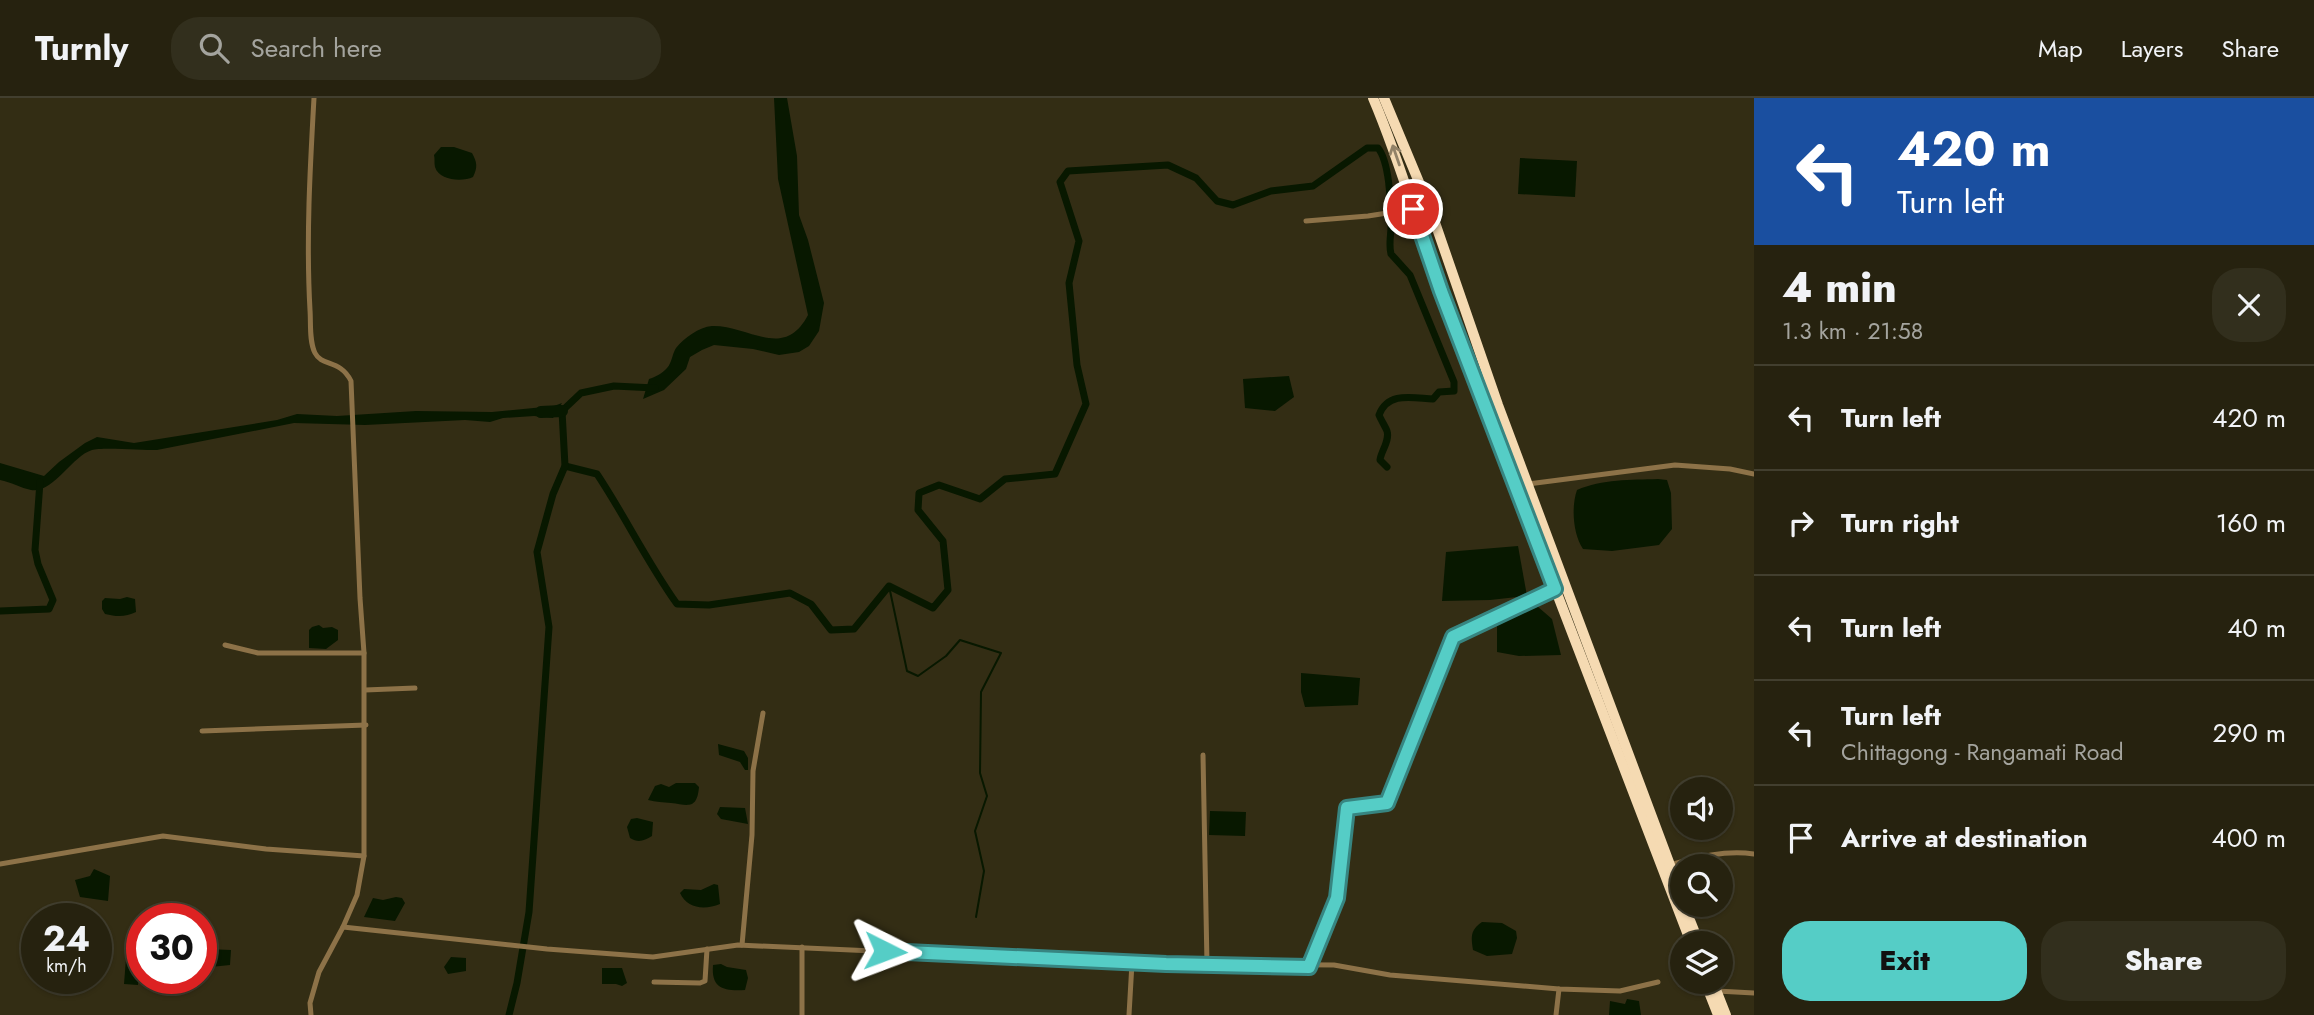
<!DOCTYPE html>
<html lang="en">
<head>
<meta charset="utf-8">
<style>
	body { margin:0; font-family:Jost,sans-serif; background:#322f1d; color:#f1f3f6; height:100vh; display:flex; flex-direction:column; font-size:26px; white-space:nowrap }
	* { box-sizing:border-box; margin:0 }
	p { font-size:23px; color:#a4a49e }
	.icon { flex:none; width:38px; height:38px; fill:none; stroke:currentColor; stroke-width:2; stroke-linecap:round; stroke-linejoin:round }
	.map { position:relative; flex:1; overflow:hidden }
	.details { display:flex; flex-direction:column; background:#26220f; width:560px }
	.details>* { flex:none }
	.banner { background:#1a4fa0; color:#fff; overflow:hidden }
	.buttons { position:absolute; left:1670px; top:679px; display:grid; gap:14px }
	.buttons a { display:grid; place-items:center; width:63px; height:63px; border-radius:50%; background:#26220f; box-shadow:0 2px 5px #0004,0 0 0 2px #423f2f; font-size:35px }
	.speed { position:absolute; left:21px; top:805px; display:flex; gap:14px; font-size:35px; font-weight:700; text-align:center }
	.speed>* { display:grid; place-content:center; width:91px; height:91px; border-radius:50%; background:#26220f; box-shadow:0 2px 5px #0004,0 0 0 2px #423f2f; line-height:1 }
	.speed small { font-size:18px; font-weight:400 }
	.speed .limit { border:10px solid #d22; background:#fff; color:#111 }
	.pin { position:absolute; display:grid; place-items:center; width:60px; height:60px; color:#fff; margin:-30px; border:4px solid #fff; border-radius:50%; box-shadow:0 2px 7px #0007 }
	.me { position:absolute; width:77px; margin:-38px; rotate:93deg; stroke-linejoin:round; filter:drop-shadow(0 0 5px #0008) }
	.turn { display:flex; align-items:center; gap:24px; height:147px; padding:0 28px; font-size:32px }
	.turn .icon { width:91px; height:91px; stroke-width:2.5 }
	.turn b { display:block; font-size:49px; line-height:60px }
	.round { display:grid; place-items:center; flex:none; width:74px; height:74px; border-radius:28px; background:#322f1d }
	.summary { display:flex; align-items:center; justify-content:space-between; height:119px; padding:0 28px }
	h1 { font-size:42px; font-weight:800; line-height:52px }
	.action { display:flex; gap:14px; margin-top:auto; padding:14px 28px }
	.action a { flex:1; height:80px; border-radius:28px; background:#55cdc6; color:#111; font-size:28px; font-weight:800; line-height:80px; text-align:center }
	.action a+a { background:#322f1d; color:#f1f3f6 }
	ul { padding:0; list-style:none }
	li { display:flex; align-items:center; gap:21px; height:105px; padding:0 28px; border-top:2px solid #423f2f }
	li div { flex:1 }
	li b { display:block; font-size:26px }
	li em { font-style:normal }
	header { display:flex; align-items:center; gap:42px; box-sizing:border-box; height:98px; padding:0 35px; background:#26220f; border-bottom:2px solid #423f2f }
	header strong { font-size:33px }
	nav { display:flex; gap:38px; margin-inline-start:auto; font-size:24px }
	.search { width:490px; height:63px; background:#322f1d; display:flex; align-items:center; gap:18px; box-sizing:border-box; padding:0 24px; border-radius:28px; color:#a4a49e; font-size:26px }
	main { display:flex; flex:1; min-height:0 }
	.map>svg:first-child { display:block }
</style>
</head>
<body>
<header>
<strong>Turnly</strong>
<div class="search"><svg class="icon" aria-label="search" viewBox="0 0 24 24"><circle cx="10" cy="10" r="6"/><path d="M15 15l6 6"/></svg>Search here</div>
<nav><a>Map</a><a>Layers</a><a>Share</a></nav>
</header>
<main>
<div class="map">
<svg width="1754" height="917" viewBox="0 0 1754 917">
	<rect width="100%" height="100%" fill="#332d14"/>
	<g fill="#081800">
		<path d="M 774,0 L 787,0 L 797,58 L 799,117 L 808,142 L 824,205 L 819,233 L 809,248 L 799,254 L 779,257 L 753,251 L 714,247 L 702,252 L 690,259 L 686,271 L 664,292 L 643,301 L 649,281 C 655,279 663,275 667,270 C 672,265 672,256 676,250 C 684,240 699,229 712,228 C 749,227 784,263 808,217 L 778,81 Z"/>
		<path d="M 441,49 L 454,49 L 472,55 C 477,64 478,69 473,79 C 463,84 439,83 435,69 C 434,65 435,61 434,57 Z"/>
		<path d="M 1520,60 L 1577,63 L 1575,99 L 1518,96 Z"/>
		<path d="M 1289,278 L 1294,299 L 1275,313 L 1245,310 L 1243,281 Z"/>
		<path d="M 562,305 L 553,320 L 534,318 L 503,320 L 490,324 L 465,322 L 365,327 L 294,325 L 157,352 C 143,352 100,349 92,352 C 72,358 53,396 31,392 C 21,390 11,384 0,382 L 0,365 L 44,378 L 59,364 L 85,345 L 97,339 L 134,345 L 277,322 L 297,316 L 337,318 L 416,313 L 492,314 L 554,308 Z"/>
		<path d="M 1658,381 L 1667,382 L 1671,395 L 1672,431 L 1659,447 L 1612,453 L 1583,451 C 1573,436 1571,409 1577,392 C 1602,381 1631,382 1658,381 Z"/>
		<path d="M 1518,448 L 1527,498 L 1490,502 L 1442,503 L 1446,454 Z"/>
		<path d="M 127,499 L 135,501 L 136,514 C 126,519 117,519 105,516 L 102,511 L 102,503 L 105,500 L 120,501 Z"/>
		<path d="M 1537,508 L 1552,521 L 1561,557 L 1519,558 L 1497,554 L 1497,521 L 1518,517 Z"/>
		<path d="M 319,527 L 323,530 L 332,529 L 338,532 L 338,542 L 326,551 L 309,550 L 309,532 L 312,529 Z"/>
		<path d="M 1301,575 L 1360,580 L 1358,607 L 1305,609 L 1301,594 Z"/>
		<path d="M 718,646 L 744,653 L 748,660 L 748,672 L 745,672 L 740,664 L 719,657 Z"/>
		<path d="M 676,685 L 695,685 L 699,689 C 697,712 688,707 671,705 C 663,704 656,704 648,702 L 655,688 L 661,686 L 669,689 Z"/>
		<path d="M 720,709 L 745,710 L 748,726 L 721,721 L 717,716 Z"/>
		<path d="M 1210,713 L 1246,714 L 1245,738 L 1209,737 Z"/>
		<path d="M 637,720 L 653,724 L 652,738 C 644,743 638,745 630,740 L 627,729 L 631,721 Z"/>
		<path d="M 94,771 L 110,778 L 108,803 L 80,799 L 75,782 L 90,778 Z"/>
		<path d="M 714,786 L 718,787 L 720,806 C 705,812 687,811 680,795 L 684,791 L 701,792 Z"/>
		<path d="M 396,799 L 402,800 L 405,805 L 395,823 L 364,819 L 373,800 L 383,802 Z"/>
		<path d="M 1482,824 L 1502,825 L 1516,833 L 1517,840 L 1512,856 L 1487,858 L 1473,852 C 1471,839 1470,832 1482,824 Z"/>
		<path d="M 127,848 L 141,849 L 138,887 L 124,886 Z"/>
		<path d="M 207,851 L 231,852 L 230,867 L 201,870 L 201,853 Z"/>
		<path d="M 451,859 L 466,860 L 466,873 L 448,876 L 444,869 Z"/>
		<path d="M 721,866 L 727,869 L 746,872 L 748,880 L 745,892 C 724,893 711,891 713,867 Z"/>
		<path d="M 602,870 L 622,870 L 627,885 L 622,888 L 616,886 L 602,886 Z"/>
		<path d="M 1627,901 L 1639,903 L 1641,917 L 1609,917 L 1610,903 L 1625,906 Z"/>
	</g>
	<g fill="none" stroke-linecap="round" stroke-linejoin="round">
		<path stroke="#081800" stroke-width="2" d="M 889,488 L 907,573 L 918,578 L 946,558 L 960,542 L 1001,555 L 981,594 L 980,675 L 987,698 L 975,733 L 984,773 L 976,819"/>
		<g stroke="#081800" stroke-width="7">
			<path d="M 565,368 L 597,376 C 625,418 647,464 677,506 L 709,507 L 790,495 L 811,506 L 831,532 L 854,531 L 889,488 L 933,510 L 948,492 L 943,443 L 918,412 L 919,395 L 939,387 L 980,401 L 1005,381 L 1055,376 L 1086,306 L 1077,267 L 1069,185 L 1079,143 L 1060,84 L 1068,73 L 1168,67 L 1196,80 L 1217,103 L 1233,107 L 1271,93 L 1313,88 L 1367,50 L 1378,50 C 1389,63 1391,104 1391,122 C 1392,134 1388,145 1391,156 L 1410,177 L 1454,284 L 1454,293 L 1439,294 L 1433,301 C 1413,300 1388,293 1379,317 C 1381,322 1385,328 1387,333 C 1390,343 1381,353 1380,362 L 1387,369"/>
			<path d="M 0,513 L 49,511 L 53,502 L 38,466 L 35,452 L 40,384"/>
			<path d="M 509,917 L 517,885 L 529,814 L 549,529 L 537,454 L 553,396 L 565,368 L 562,313 L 581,295 L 614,288 L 655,290"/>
		</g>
		<path stroke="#081800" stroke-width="12" d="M 541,314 L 562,313"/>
		<g stroke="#8d7248" stroke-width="5">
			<path d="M 1306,123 L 1368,118 L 1413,111"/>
			<path d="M 1528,386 L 1675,367 L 1730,371 L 1754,376"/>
			<path d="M 225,547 L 258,555 L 364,555"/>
			<path d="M 365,592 L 415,590"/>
			<path d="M 202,633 L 366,627"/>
			<path d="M 1203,657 L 1207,866"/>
			<path d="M 0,766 L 163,738 L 266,751 L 364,758"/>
			<path d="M 1670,767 C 1697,759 1725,752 1754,756"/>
			<path d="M 343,829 L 547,851 L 653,859 L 738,847 L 1166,866 L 1334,867 L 1390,877 L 1559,891 L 1620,893 L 1658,884"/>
			<path d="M 742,847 L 752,737 L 753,673 L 763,615"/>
			<path d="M 1309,869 L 1337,800 L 1347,710 L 1387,705 L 1453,539 L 1555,491"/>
			<path d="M 654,884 L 700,885 L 705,883 L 707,851"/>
			<path d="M 1717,893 L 1754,895"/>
			<path d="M 311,917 L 310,905 L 319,874 L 343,829 L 357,797 L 364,758 L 364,555 L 360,500 L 351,283 C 340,261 322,269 315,255 C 309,243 311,225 310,212 C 306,141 310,71 314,0"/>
			<path d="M 802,917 L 802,849"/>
			<path d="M 1129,917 L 1132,865"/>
			<path d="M 1556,917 L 1559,891"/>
		</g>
		<g stroke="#f5dab2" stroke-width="10">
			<path d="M 1373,0 C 1400,63 1418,128 1441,193 L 1691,845"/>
			<path d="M 1384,0 L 1431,113 L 1498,307 L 1682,799"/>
			<path d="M 1684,807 L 1699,845"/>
			<path d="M 1705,884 L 1718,917"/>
			<path d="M 1713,884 L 1726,917"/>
		</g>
	</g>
	<defs><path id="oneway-shaft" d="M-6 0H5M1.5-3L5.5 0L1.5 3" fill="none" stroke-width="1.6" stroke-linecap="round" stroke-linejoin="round" transform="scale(1.75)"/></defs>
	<use stroke="#928267" href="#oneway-shaft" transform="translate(1396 57) rotate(-109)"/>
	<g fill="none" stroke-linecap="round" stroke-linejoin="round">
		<defs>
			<path id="route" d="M 885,853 L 1166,866 L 1309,869 L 1337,800 L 1347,710 L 1387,705 L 1453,539 L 1555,491 L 1441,193 L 1413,111"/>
		</defs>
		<use href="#route" stroke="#378581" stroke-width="18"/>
		<use href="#route" stroke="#55cdc6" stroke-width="12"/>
	</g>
</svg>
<div class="buttons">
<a><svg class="icon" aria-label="sound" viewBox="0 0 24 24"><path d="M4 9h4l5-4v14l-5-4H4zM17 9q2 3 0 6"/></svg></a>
<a><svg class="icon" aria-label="search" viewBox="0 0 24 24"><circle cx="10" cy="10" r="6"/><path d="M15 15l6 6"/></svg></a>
<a><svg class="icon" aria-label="layers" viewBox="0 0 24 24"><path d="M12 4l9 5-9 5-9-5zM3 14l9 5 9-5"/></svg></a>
</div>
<div class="speed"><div>24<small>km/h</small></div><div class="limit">30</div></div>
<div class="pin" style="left:1413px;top:111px;background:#d93025"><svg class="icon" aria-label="arrive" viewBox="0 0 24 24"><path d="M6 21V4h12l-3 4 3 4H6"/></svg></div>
<svg class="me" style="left:885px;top:853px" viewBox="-20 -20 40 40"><path d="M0-17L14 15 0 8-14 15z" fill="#55cdc6" stroke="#fff" stroke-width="4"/></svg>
</div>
<section class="details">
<div class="banner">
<div class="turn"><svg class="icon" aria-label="left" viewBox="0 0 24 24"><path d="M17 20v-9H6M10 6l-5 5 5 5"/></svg><div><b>420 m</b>Turn left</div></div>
</div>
<div class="summary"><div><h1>4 min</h1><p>1.3 km · 21:58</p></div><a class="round"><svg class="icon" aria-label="close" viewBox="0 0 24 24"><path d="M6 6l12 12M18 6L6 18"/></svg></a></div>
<ul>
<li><svg class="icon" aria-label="left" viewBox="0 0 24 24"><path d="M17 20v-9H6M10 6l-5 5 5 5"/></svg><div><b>Turn left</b></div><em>420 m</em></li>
<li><svg class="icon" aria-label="right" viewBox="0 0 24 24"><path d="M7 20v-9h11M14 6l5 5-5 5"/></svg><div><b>Turn right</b></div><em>160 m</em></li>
<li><svg class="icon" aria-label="left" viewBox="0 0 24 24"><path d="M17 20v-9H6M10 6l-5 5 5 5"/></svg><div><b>Turn left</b></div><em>40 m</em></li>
<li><svg class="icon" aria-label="left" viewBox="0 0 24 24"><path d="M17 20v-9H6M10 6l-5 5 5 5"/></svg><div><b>Turn left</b><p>Chittagong - Rangamati Road</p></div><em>290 m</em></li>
<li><svg class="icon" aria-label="arrive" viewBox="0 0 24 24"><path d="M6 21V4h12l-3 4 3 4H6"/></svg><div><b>Arrive at destination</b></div><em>400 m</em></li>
</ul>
<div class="action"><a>Exit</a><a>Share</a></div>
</section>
</main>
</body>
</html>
